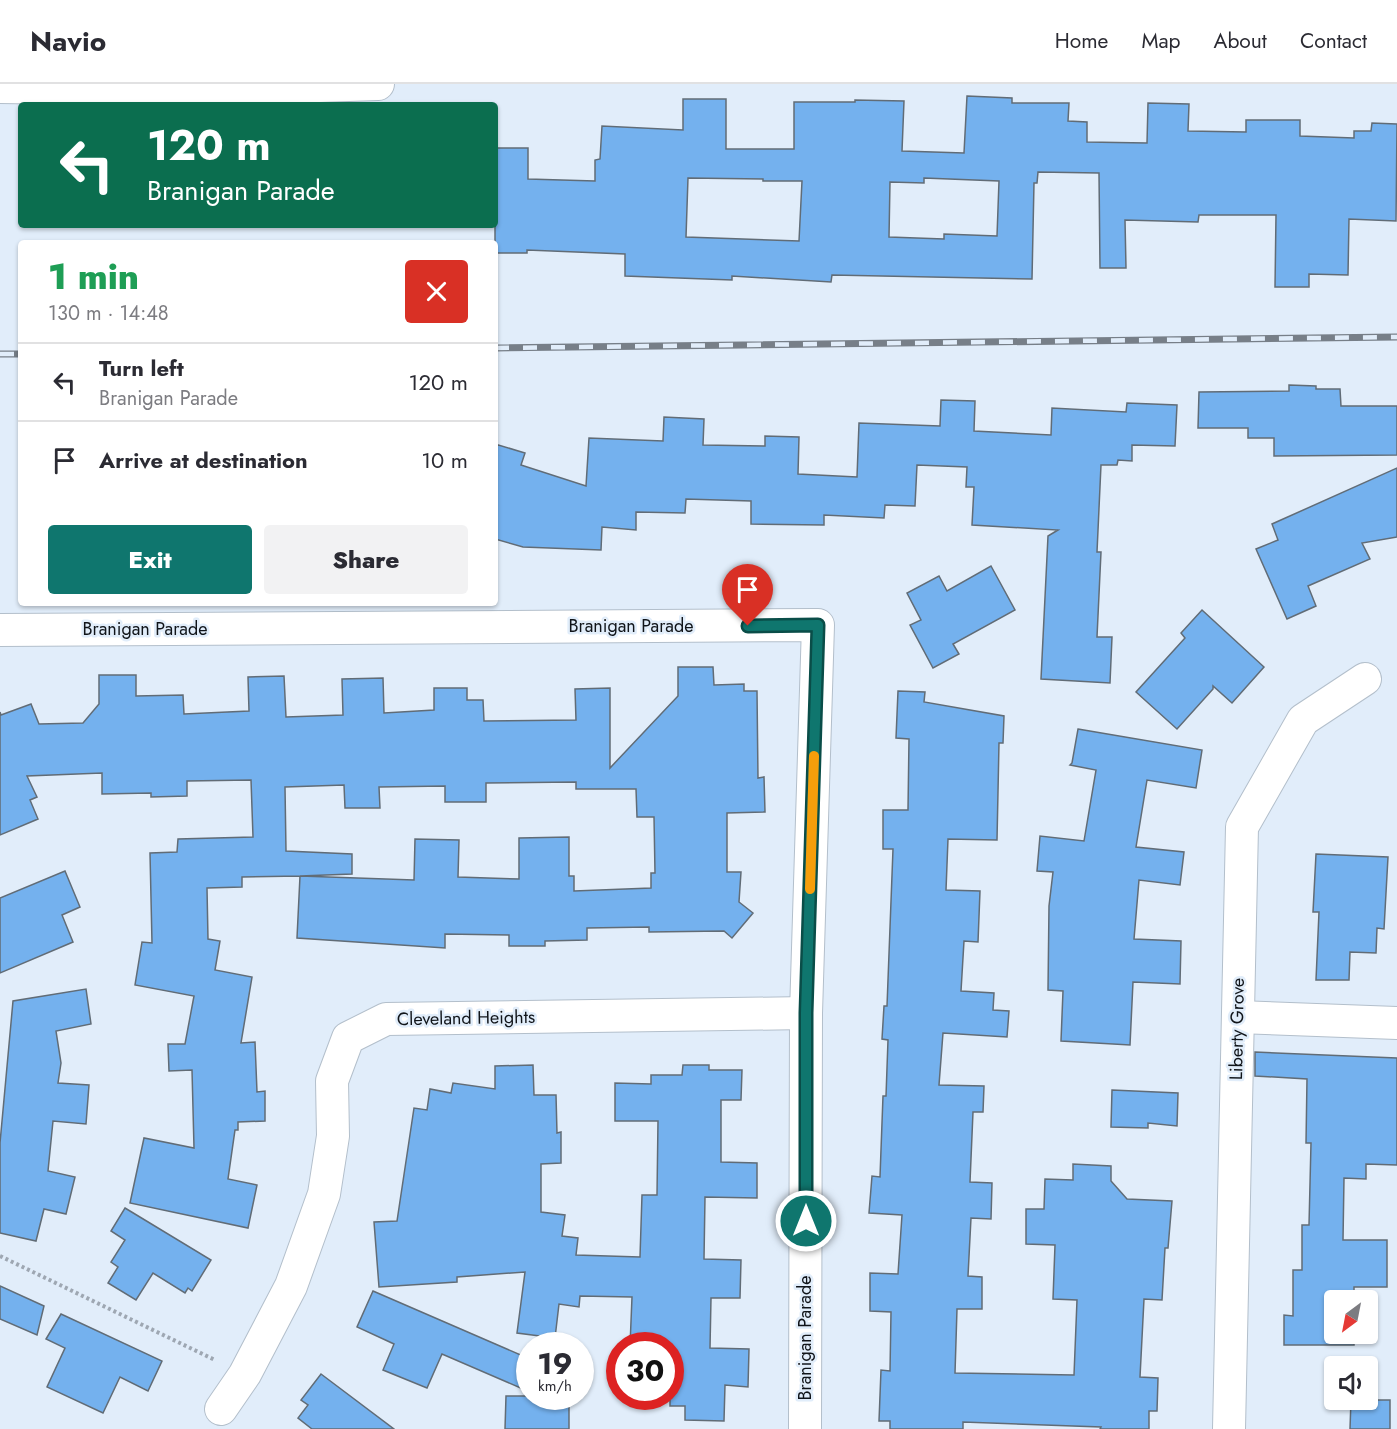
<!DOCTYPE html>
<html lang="en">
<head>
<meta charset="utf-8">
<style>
	body { margin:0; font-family:Jost,sans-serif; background:#f2f2f3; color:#2b2b33; height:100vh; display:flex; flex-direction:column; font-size:22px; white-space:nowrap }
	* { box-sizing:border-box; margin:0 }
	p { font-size:20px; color:#7c7c81 }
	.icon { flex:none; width:33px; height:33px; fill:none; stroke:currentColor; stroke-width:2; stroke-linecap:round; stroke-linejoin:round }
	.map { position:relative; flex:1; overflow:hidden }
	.drawer { position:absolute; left:18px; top:156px; width:480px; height:366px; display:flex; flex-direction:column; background:#fff; border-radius:6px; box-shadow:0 2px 4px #0004 }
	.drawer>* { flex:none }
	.banner { position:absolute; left:18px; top:18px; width:480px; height:126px; border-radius:6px; box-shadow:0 2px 4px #0004; background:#0b6e4f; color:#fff; overflow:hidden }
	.needle { width:39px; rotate:212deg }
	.buttons { position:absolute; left:1324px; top:1206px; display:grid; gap:12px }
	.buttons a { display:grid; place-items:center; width:54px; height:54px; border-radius:6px; background:#fff; box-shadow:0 2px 4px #0004; font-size:30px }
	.speed { position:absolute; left:516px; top:1248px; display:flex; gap:12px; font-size:30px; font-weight:700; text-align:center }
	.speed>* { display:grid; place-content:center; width:78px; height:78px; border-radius:50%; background:#fff; box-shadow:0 2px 4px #0004; line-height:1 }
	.speed small { font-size:15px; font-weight:400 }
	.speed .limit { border:9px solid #d22; background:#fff; color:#111 }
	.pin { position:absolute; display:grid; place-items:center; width:51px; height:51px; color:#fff; margin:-62px -26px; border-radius:50% 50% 50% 0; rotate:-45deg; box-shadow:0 0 6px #0007 }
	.pin .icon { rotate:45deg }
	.me { position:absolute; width:66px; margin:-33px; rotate:0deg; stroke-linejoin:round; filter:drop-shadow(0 0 4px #0008) }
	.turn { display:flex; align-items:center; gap:21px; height:126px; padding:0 30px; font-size:27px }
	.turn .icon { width:78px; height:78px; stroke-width:2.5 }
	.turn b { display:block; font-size:42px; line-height:51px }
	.round { display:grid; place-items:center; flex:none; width:63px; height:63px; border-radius:6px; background:#f2f2f3 }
	.head { display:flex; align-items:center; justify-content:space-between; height:102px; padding:0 30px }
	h1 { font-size:36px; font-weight:800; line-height:45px; color:#1e9e55 }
	.cta { display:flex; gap:12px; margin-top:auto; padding:12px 30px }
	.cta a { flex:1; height:69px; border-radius:6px; background:#0f766e; color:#fff; font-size:24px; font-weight:800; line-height:69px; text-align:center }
	.cta a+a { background:#f2f2f3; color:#2b2b33 }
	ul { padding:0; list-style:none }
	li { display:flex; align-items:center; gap:18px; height:78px; padding:0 30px; border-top:2px solid #e1e1e2 }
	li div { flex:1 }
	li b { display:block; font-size:22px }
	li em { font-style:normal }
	header { display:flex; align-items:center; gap:36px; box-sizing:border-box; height:84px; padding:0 30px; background:#fff; border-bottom:2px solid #e1e1e2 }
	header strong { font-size:28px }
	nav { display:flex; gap:33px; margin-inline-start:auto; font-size:21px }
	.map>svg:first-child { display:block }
</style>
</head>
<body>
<header>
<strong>Navio</strong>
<nav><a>Home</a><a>Map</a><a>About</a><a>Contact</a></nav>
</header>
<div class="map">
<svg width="1397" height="1345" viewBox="0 0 1397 1345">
	<rect width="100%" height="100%" fill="#e1edfa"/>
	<g fill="#74b1ee" stroke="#616c76" stroke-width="1.5" fill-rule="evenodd">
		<path d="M 967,12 L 1012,14 L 1012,19 L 1069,19 L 1068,37 L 1087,38 L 1087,58 L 1147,59 L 1148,19 L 1189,20 L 1188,47 L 1246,48 L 1246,36 L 1300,36 L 1300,52 L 1354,54 L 1354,47 L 1371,47 L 1372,39 L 1397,40 L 1396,137 L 1349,135 L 1348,191 L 1309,190 L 1309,203 L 1275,203 L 1276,131 L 1199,131 L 1198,138 L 1125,136 L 1126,184 L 1100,184 L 1099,89 L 1038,88 L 1037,99 L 1034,99 L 1032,195 L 832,191 L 831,198 L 732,192 L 732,196 L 625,192 L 625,170 L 527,166 L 527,169 L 495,169 L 495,64 L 528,64 L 528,95 L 595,97 L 595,76 L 600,75 L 602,42 L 683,46 L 683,15 L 726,15 L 726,65 L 794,65 L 794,18 L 855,18 L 855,16 L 904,17 L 902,67 L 964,69 ZM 688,94 L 763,95 L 763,97 L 802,97 L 799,157 L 686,153 ZM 924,94 L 999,97 L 997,152 L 944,150 L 944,155 L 889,153 L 890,98 L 924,99 Z"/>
		<path d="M 1289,301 L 1316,302 L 1316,305 L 1340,305 L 1341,322 L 1397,322 L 1397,371 L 1274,372 L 1274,354 L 1248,354 L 1248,344 L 1198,344 L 1199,308 L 1289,307 Z"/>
		<path d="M 941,316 L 975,317 L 974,347 L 1051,351 L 1052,324 L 1126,328 L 1127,319 L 1177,321 L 1175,362 L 1132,361 L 1132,377 L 1118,376 L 1117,381 L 1101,381 L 1097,468 L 1101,468 L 1097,553 L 1112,553 L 1110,599 L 1041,595 L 1048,452 L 1058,446 L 972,441 L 974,403 L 966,403 L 967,383 L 917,381 L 915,422 L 885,421 L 884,434 L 824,431 L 824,441 L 751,440 L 751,417 L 686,415 L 685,429 L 636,428 L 636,446 L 602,443 L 601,466 L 523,463 L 495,455 L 495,360 L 525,369 L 521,381 L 586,402 L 589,354 L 663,357 L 664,333 L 704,335 L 703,361 L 765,362 L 765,352 L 799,353 L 798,390 L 857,393 L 859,339 L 940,342 Z"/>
		<path d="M 1397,384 L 1397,453 L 1362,459 L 1370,475 L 1308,502 L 1316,522 L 1287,535 L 1256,465 L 1278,456 L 1272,440 Z"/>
		<path d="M 991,482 L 1015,526 L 953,560 L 959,570 L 933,584 L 910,541 L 921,536 L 907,509 L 939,492 L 947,507 Z"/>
		<path d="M 1202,526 L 1264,583 L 1232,619 L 1213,602 L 1213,605 L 1177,645 L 1136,608 L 1185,554 L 1181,549 Z"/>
		<path d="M 678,583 L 713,583 L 714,601 L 744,600 L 744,607 L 757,607 L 758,694 L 764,693 L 765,728 L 727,729 L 727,788 L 741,788 L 739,818 L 753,829 L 732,854 L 724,847 L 649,848 L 649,843 L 587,844 L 587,856 L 545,857 L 545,862 L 509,862 L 509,851 L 445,850 L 445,864 L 297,854 L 300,792 L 242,793 L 242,803 L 207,804 L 208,855 L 220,857 L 215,886 L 252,893 L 241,959 L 255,958 L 257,1008 L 265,1007 L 265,1037 L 238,1038 L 238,1046 L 235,1046 L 228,1095 L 257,1101 L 248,1144 L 130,1119 L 144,1054 L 194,1064 L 192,986 L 169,987 L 168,960 L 185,960 L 194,912 L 135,901 L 142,858 L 152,859 L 150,769 L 177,768 L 178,755 L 253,753 L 251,696 L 187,697 L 187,712 L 151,713 L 151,709 L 102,710 L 102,689 L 27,692 L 37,713 L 30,716 L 38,735 L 0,751 L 0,628 L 1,631 L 31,620 L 39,640 L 83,639 L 99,620 L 99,591 L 136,591 L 136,612 L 183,611 L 184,630 L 249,627 L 248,593 L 284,592 L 286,633 L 343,631 L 342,595 L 383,594 L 384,629 L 434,626 L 434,604 L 467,604 L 467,616 L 483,616 L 484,637 L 576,636 L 575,605 L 610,604 L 610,684 L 678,612 ZM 576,698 L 576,705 L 636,705 L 637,733 L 654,733 L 655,789 L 651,789 L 651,804 L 574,807 L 574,792 L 569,792 L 569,753 L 519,754 L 519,795 L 458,793 L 459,756 L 415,755 L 414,796 L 300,792 L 352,790 L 352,770 L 286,767 L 285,703 L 344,701 L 345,724 L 380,724 L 379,703 L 445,702 L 445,718 L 486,718 L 486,699 Z"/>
		<path d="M 898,607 L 925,608 L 924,618 L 1004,632 L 1003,659 L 999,659 L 997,756 L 948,755 L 946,806 L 980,807 L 978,858 L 964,857 L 961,907 L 994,909 L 993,926 L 1009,927 L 1007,953 L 943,949 L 939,1001 L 984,1002 L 983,1028 L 973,1028 L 970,1098 L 992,1099 L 991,1135 L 971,1134 L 968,1192 L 982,1193 L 982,1225 L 957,1225 L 955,1289 L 1074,1291 L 1077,1216 L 1053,1215 L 1055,1161 L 1026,1160 L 1026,1125 L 1044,1125 L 1045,1095 L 1073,1096 L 1073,1080 L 1111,1082 L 1111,1097 L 1127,1115 L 1172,1117 L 1168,1164 L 1165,1164 L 1162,1216 L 1144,1215 L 1140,1293 L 1158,1294 L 1157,1327 L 1149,1327 L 1149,1345 L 1100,1345 L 1101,1343 L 963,1338 L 963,1345 L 890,1345 L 890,1337 L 879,1337 L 881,1286 L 890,1287 L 891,1228 L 870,1227 L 870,1189 L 898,1190 L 902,1131 L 869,1129 L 872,1092 L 880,1093 L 883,1012 L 886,1012 L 888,956 L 882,955 L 884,922 L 887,922 L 893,765 L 883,765 L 883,726 L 908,726 L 909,655 L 896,654 Z"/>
		<path d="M 1078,645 L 1202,666 L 1196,704 L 1147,696 L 1136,763 L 1184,768 L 1180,801 L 1139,796 L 1134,855 L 1181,857 L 1180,900 L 1133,898 L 1130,961 L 1061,957 L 1063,907 L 1048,906 L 1049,822 L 1053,788 L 1037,787 L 1040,752 L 1084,757 L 1096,686 L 1070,681 L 1072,679 Z"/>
		<path d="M 1316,770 L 1388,773 L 1384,845 L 1377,844 L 1376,869 L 1350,868 L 1349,896 L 1316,896 L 1319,828 L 1313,828 Z"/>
		<path d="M 65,787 L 80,823 L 62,831 L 73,858 L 0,889 L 0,814 Z"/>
		<path d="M 86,905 L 91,940 L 56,947 L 61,979 L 58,999 L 89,1001 L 86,1040 L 53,1037 L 48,1087 L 75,1093 L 66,1130 L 44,1125 L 36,1157 L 0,1149 L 0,1059 L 13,917 Z"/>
		<path d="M 1255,968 L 1397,974 L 1397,1081 L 1366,1080 L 1366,1095 L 1344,1094 L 1343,1156 L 1387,1156 L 1387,1203 L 1354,1203 L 1354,1216 L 1335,1216 L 1335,1250 L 1354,1250 L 1354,1261 L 1284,1261 L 1284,1231 L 1293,1232 L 1293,1186 L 1302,1186 L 1302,1141 L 1309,1141 L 1311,1059 L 1306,1059 L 1307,995 L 1255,992 Z"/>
		<path d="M 533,981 L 534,1011 L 556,1011 L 557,1049 L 561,1048 L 561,1079 L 541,1080 L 541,1128 L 565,1131 L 562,1152 L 578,1154 L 576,1171 L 640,1173 L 642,1111 L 657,1111 L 658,1037 L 615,1037 L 615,999 L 651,1000 L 651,991 L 682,991 L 683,981 L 709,981 L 709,986 L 742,986 L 741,1016 L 721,1016 L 721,1078 L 757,1079 L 757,1114 L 705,1113 L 704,1175 L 741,1176 L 740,1214 L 711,1214 L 710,1264 L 749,1265 L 748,1303 L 725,1301 L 724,1337 L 685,1336 L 685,1322 L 670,1322 L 670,1262 L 630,1262 L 632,1213 L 580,1212 L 579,1223 L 559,1220 L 555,1254 L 517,1249 L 525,1188 L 457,1193 L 457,1198 L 379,1203 L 374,1138 L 397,1137 L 414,1024 L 427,1026 L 430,1005 L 451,1009 L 453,999 L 495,1005 L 495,982 Z"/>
		<path d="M 1112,1006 L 1178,1009 L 1177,1042 L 1148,1039 L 1148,1044 L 1111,1043 Z"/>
		<path d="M 125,1124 L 211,1176 L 192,1207 L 188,1204 L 185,1209 L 153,1189 L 136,1216 L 108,1199 L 118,1183 L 111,1178 L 125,1156 L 111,1147 Z"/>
		<path d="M 0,1202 L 44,1222 L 37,1251 L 0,1235 Z"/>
		<path d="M 373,1207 L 530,1275 L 530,1308 L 442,1270 L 427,1304 L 383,1286 L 394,1260 L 357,1243 Z"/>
		<path d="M 61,1230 L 162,1277 L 148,1307 L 120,1293 L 103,1329 L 47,1303 L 65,1264 L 46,1255 Z"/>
		<path d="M 321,1290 L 394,1345 L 312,1345 L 298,1334 L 308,1321 L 301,1316 Z"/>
		<path d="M 506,1312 L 569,1312 L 569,1345 L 505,1345 Z"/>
		<path d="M 1351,1316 L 1390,1316 L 1390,1345 L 1350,1345 Z"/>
	</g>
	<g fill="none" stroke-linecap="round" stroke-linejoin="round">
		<defs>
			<g id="minor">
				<path d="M 0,3 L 203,6 L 378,0"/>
				<path d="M 0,546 L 818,541 L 806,929 L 805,1345"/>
				<path d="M 1238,933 L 1397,939"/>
				<path d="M 221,1325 L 245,1290 L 291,1202 L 324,1110 L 333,1052 L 332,997 L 348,954 L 386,935 L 806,929"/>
				<path d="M 1229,1345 L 1242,743 L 1303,636 L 1365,595"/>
			</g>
		</defs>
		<use href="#minor" stroke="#b3bfcb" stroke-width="34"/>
		<path stroke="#9ea7b2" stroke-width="4" stroke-dasharray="3 3" stroke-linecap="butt" d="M 0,1172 L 215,1276"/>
		<use href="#minor" stroke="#fff" stroke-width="32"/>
		<defs>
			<g id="rail">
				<path d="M 495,264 L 1397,253"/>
				<path d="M 0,270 L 21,270"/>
			</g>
		</defs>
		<use href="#rail" stroke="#777f88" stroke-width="7"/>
		<use href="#rail" stroke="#e1edfa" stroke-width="4.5" stroke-dasharray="14" stroke-linecap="butt"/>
	</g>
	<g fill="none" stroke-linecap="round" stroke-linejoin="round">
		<defs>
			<path id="route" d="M 748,542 L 818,541 L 806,929 L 806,1137"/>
		</defs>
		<use href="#route" stroke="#0a4d48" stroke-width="15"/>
		<use href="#route" stroke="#0f766e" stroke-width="10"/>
		<path stroke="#f59e0b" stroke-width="10" d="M 810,805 L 814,672"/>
	</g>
	<g text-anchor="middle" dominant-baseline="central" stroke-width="5" stroke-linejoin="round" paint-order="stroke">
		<g font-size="18" fill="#101419" stroke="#e1edfa">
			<text x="631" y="542">Branigan Parade</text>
			<text x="145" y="545">Branigan Parade</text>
			<text transform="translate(466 934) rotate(-1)">Cleveland Heights</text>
			<text transform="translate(1237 945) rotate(-89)">Liberty Grove</text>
			<text transform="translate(805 1254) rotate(-90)">Branigan Parade</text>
		</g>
	</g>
</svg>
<div class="buttons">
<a><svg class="needle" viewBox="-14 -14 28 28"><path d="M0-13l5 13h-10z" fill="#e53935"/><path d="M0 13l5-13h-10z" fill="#7c7c81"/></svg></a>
<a><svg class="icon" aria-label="sound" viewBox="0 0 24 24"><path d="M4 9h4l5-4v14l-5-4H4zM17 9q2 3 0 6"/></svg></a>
</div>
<div class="speed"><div>19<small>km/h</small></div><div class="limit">30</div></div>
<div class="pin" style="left:748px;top:542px;background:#d93025"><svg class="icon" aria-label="arrive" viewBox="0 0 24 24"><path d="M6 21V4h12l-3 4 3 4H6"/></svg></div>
<svg class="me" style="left:806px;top:1137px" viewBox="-20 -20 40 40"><circle r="17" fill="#0f766e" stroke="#fff" stroke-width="3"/><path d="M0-11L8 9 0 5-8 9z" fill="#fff"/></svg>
<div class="banner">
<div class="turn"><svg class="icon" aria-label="left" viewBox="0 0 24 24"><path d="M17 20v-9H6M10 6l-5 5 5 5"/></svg><div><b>120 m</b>Branigan Parade</div></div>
</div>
<section class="drawer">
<div class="head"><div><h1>1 min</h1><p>130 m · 14:48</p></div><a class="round" style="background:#d93025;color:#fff"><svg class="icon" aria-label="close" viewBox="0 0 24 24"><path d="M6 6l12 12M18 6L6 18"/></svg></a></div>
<ul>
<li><svg class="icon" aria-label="left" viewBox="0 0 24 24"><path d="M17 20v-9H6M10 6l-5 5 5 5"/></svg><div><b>Turn left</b><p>Branigan Parade</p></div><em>120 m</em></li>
<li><svg class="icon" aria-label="arrive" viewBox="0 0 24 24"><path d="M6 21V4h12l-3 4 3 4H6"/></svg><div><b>Arrive at destination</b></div><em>10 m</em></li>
</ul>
<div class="cta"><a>Exit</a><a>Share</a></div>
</section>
</div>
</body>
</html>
